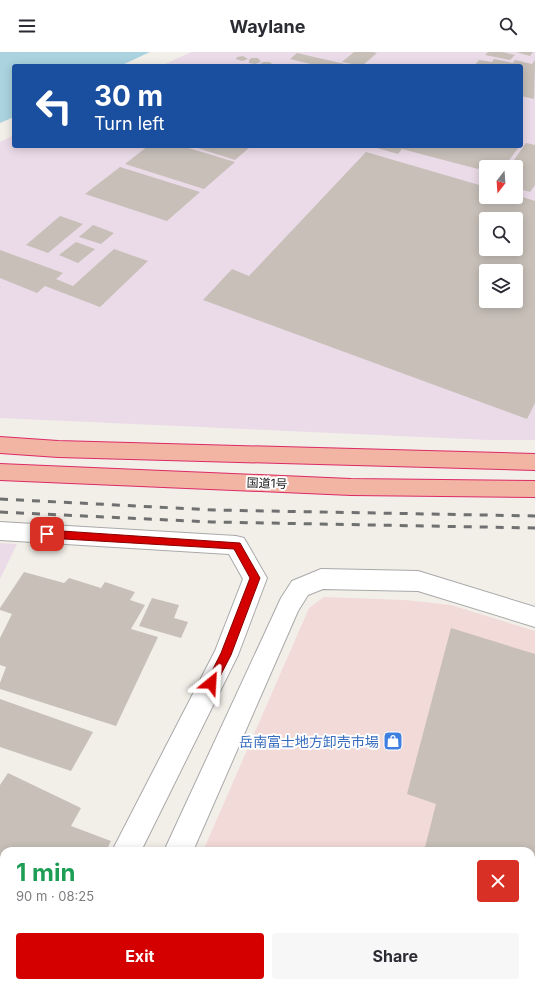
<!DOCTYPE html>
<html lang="en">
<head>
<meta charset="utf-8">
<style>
	body { margin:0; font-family:Inter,"Noto Sans JP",sans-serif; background:#f7f7f7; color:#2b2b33; height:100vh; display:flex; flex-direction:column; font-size:15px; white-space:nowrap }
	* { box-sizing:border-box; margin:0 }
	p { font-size:13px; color:#7c7c81 }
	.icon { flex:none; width:22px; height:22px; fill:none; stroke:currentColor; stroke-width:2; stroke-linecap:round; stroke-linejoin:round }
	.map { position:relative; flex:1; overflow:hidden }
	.side { position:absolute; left:0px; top:795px; width:535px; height:140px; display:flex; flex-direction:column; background:#fff; border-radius:12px 12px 0 0; box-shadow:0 2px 10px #0003 }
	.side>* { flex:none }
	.guide { position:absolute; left:12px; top:12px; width:511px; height:84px; border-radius:4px; box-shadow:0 2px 10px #0003; background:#1a4fa0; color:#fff; overflow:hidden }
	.needle { width:26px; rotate:197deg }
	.controls { position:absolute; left:479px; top:108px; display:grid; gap:8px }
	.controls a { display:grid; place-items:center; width:44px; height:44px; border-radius:4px; background:#fff; box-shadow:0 2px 10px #0003; font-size:20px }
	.pin { position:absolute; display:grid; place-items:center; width:34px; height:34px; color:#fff; margin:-17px; border-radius:8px; box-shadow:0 2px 6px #0006 }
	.me { position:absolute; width:44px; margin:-22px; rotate:27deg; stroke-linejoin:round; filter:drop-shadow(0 0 3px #0008) }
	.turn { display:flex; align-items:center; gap:14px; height:84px; padding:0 16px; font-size:18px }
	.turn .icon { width:52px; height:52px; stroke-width:2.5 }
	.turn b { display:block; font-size:28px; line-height:34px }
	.round { display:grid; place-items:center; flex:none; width:42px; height:42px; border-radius:4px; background:#f7f7f7 }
	.headline { display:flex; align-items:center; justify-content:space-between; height:68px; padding:0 16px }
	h1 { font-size:24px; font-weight:700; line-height:30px; color:#1e9e55 }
	.button { display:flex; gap:8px; margin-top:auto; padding:8px 16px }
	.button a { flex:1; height:46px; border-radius:4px; background:#d40000; color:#fff; font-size:16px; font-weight:700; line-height:46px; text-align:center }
	.button a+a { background:#f7f7f7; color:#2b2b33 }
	header { display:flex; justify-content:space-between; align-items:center; height:52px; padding:0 16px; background:#fff; font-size:18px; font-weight:700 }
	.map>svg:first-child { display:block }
</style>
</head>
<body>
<header><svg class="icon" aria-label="menu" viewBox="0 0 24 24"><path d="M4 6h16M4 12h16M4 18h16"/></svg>Waylane<svg class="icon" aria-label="search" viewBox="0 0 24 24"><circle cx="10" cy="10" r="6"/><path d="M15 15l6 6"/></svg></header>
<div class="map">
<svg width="535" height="935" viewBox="0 0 535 935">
	<rect width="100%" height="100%" fill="#f2efe9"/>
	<path fill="#f2dad9" d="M 324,545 L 405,548 L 451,553 L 535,579 L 535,935 L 214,935 L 205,931 L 531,931 L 531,799 L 203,799 L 309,556 Z"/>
	<g fill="#ebdbe8" fill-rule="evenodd">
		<path d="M 191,0 L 535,0 L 535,388 L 489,388 L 0,366 L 0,90 L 14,83 L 14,94 L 521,94 L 521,14 L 161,14 ZM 486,115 L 516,115 L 516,145 L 486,145 ZM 486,167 L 516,167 L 516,197 L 486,197 ZM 486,219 L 516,219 L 516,249 L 486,249 Z"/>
		<path d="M 0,491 L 17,492 L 0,527 Z"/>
	</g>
	<path fill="#aad3df" d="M 0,0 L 150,0 L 120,14 L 14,14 L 14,65 L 0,71 Z"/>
	<g fill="#c7bfb8" fill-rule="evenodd">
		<path d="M 354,0 L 373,0 L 377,1 L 362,14 L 342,10 Z"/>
		<path d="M 488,0 L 502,0 L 515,3 L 510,8 L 485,3 Z"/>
		<path d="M 516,0 L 533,0 L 530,4 Z"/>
		<path d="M 297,1 L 349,13 L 349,14 L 319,14 L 290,7 Z"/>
		<path d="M 243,4 L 248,7 L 242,9 L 236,7 L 237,5 Z"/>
		<path d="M 251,6 L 258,6 L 261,10 L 255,12 L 249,11 L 249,8 Z"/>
		<path d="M 494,7 L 513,11 L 515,8 L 532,12 L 535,8 L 534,47 L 521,44 L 521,14 L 474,14 L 479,8 L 492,10 Z"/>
		<path d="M 263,10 L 270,10 L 273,13 L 262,14 L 260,12 Z"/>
		<path d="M 526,91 L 535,93 L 535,133 L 530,140 L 516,136 L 516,115 L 509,115 Z"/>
		<path d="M 148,94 L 182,94 L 235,110 L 204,137 L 125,112 Z"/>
		<path d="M 191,94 L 251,94 L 235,108 Z"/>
		<path d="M 379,94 L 510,94 L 518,96 L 507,111 L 498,109 L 494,115 L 482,112 L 478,117 L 402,97 L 398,102 L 377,96 Z"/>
		<path d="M 366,100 L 486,135 L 486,145 L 516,145 L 516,143 L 535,149 L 535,351 L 527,367 L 203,248 L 232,217 L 249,224 ZM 486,167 L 516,167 L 516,197 L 486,197 ZM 486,219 L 516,219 L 516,249 L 486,249 Z"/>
		<path d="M 120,115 L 200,140 L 167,169 L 85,142 Z"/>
		<path d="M 60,164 L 83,172 L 48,201 L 26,193 Z"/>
		<path d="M 93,173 L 114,181 L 101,192 L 79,185 Z"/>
		<path d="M 76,190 L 95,197 L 78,211 L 59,203 Z"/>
		<path d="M 114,197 L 148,209 L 100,255 L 45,234 L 37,241 L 0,226 L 0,198 L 63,221 L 56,227 L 73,234 Z"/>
		<path d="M 24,520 L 64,531 L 69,526 L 101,536 L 105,530 L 135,540 L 130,548 L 145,553 L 131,577 L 158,585 L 116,674 L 0,637 L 0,631 L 6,615 L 0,613 L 0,586 L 12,562 L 0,558 L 0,556 Z"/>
		<path d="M 152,546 L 179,553 L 174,566 L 188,570 L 181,586 L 139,574 Z"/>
		<path d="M 451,576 L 535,602 L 535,935 L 357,935 L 358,931 L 531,931 L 531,799 L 424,799 L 436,752 L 407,742 Z"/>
		<path d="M 0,647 L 93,680 L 71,719 L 0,695 Z"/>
		<path d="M 8,721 L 81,756 L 71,774 L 111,789 L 106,799 L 4,799 L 4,931 L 44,931 L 42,935 L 0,935 L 0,733 Z"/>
	</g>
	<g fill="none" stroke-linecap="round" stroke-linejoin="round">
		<defs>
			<g id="minor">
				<path d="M 0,470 L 236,484 L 244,486 L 267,526 L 238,603 L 141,799 L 112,799 L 215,599 L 243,527 L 229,502 L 0,488 Z"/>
				<path d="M 43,931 L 75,931 L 73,935 L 41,935 Z"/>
			</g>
			<g id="tertiary">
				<path d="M 321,517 L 418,519 L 535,555 L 535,575 L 418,539 L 323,537 L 308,543 L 298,559 L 193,799 L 164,799 L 281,546 L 292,529 Z"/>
				<path d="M 103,931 L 135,931 L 133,935 L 101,935 Z"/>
			</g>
			<g id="trunk">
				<path d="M 0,385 L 58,389 L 535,402 L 535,418 L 58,405 L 0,401 Z"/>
				<path d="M 0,412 L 351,427 L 535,429 L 535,445 L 351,443 L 0,428 Z"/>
			</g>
		</defs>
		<use href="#minor" stroke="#a9a9a9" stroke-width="2"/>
		<use href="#tertiary" stroke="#a9a9a9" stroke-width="2"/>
		<use href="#trunk" stroke="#dc2a67" stroke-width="2"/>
		<use href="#minor" fill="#fff" fill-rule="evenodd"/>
		<use href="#tertiary" fill="#fff" fill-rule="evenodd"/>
		<use href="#trunk" fill="#f2b4a3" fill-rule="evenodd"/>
		<g stroke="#707070" stroke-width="3" stroke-dasharray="8 8" stroke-linecap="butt">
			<path d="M 0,447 L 214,458 L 535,464"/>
			<path d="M 0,460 L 212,470 L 535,476"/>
		</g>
	</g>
	<path fill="#d40000" stroke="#8a0000" d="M 47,478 L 240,491 L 260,526 L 231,603 L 215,634 L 211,636 L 208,634 L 206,631 L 221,601 L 250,526 L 234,497 L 47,486 L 43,482 Z"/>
	<defs>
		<symbol id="shop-square" viewBox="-11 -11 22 22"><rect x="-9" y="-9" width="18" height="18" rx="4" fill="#3f7fe0" stroke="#fff"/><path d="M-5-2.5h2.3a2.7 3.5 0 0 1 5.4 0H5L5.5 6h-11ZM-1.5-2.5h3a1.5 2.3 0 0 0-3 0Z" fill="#fff"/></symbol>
	</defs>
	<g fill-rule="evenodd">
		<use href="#shop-square" x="382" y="678" width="22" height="22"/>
	</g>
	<g text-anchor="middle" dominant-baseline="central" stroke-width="4" stroke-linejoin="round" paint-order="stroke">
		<g font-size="12" fill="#222" stroke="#fff">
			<text transform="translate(267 431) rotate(2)">国道1号</text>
		</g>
		<g font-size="14" fill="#366cbe" stroke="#fff" text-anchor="end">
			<text x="379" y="689">岳南富士地方卸売市場</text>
		</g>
	</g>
</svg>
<div class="controls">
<a><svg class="needle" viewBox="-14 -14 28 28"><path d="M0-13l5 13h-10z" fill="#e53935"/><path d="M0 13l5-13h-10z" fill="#7c7c81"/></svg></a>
<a><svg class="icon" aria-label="search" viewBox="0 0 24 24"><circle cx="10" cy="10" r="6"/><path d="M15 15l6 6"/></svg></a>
<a><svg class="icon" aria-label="layers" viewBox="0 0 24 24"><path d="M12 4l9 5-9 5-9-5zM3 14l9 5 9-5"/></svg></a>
</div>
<div class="pin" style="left:47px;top:482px;background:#d93025"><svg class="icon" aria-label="arrive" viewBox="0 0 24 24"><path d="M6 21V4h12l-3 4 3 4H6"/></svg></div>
<svg class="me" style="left:211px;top:631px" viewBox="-20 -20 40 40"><path d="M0-17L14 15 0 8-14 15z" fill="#d40000" stroke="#fff" stroke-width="4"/></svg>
<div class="guide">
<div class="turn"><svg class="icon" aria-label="left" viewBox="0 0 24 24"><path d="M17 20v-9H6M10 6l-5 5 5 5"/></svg><div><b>30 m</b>Turn left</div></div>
</div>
<section class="side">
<div class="headline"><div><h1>1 min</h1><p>90 m · 08:25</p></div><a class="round" style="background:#d93025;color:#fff"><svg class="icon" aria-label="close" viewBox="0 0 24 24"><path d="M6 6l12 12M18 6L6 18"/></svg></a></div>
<div class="button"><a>Exit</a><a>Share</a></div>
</section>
</div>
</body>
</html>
